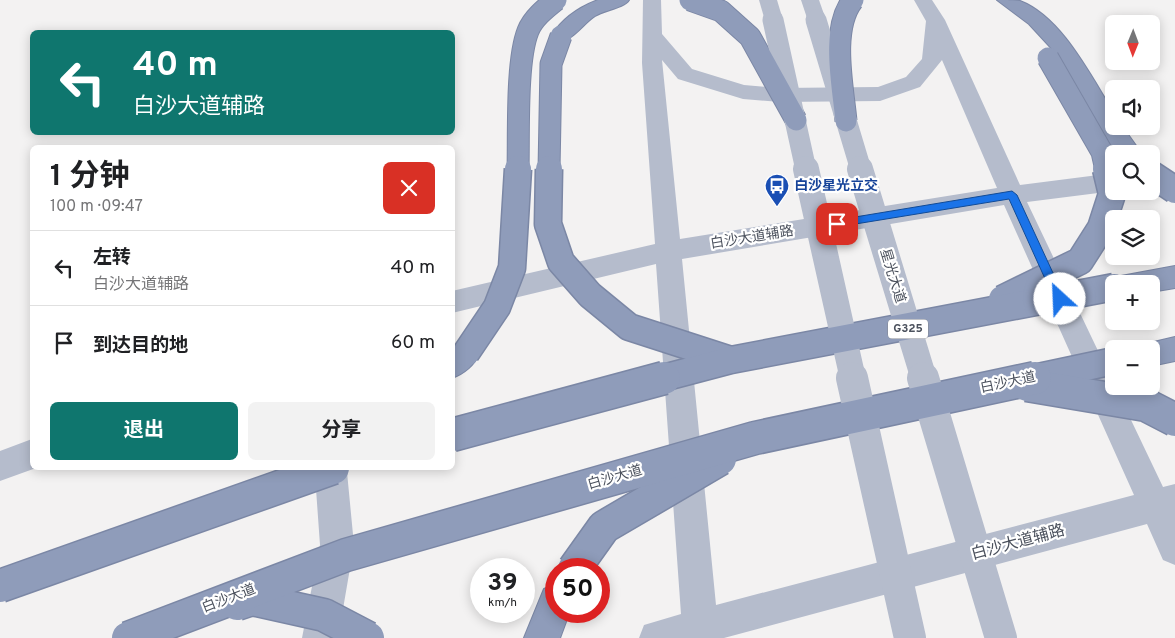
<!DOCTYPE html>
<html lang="zh">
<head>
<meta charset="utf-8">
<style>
	body { margin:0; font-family:Overpass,"Noto Sans SC",sans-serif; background:#f2f2f2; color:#202124; height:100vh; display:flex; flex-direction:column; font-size:19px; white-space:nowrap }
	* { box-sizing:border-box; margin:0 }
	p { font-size:16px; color:#757577 }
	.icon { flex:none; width:28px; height:28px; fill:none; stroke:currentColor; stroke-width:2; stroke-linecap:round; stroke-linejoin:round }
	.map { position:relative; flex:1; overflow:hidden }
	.panel { position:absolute; left:30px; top:145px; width:425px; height:325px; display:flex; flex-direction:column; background:#fff; border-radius:8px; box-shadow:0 2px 12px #0003 }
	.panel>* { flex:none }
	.banner { position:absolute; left:30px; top:30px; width:425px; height:105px; border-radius:8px; box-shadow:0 2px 12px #0003; background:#0f766e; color:#fff; overflow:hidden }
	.needle { width:32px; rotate:181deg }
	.tools { position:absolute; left:1105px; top:15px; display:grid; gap:10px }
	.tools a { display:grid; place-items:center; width:55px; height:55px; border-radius:8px; background:#fff; box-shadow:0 2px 12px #0003; font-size:25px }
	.speed { position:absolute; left:470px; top:558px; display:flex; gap:10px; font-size:25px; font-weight:700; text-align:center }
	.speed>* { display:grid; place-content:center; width:65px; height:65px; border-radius:50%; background:#fff; box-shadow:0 2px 12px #0003; line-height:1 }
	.speed small { font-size:12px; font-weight:400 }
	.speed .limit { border:8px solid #d22; background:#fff; color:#111 }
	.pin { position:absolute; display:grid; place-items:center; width:42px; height:42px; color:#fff; margin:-21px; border-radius:10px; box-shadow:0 2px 8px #0006 }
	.me { position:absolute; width:55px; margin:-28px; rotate:335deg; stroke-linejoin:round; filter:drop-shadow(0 0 4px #0008) }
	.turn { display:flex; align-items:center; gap:18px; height:105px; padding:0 20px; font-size:22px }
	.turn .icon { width:65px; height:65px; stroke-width:2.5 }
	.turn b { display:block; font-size:35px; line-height:42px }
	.round { display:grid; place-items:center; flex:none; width:52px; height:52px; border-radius:8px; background:#f2f2f2 }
	.head { display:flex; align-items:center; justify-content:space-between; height:85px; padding:0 20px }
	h1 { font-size:30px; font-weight:700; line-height:38px }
	.button { display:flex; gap:10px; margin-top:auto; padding:10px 20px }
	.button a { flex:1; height:58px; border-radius:8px; background:#0f766e; color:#fff; font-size:20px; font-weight:700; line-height:58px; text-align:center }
	.button a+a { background:#f2f2f2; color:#202124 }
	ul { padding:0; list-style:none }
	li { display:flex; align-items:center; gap:15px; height:75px; padding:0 20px; border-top:1px solid #e0e0e0 }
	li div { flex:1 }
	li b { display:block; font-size:19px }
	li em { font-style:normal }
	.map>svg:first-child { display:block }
</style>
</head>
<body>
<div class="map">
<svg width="1175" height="638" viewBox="0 0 1175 638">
	<rect width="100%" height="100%" fill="#f3f2f2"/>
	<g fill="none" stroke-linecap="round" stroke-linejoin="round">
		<defs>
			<g id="highway">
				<path d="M 598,0 L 629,0 C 624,8 604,10 595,16 C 581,25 571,45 554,40 L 551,36 C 562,19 579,7 598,0 Z"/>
				<path d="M 997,0 C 1003,0 1014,0 1020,1 C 1062,17 1091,77 1114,113 L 1114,126 L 1122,126 L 1142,154 L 1117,154 L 1115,152 L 1053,50 L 1029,24 Z"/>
				<path d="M 1175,266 L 1175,288 L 1151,292 L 1151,284 L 1117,284 L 1121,276 Z"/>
				<path d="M 1175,337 L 1175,361 L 1151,366 L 1151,349 L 1139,349 L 1141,345 Z"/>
				<path d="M 466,341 L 476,344 L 480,353 C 474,365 465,373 452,378 L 452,347 Z"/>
				<path d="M 556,584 L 556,611 L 570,611 L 560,638 L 524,638 L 544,589 Z"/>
			</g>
		</defs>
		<use href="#highway" stroke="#7b87a5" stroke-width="2"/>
		<g fill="#b5bccc" fill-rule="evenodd">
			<path d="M 643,0 L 661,0 L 662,34 L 692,69 L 744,85 L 780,88 L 878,87 L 906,77 L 922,59 L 926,21 L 914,0 L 932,0 L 945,20 L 1020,185 L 1114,173 L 1114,191 L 1027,202 L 1163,487 L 1175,484 L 1175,565 L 1163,560 L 1147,524 L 724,638 L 639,638 L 644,625 L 681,614 L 656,264 L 452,313 L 452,291 L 655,244 L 642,63 ZM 662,60 L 678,79 L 743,99 L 780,102 L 880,101 L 920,87 L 942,60 L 997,188 L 680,239 ZM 1004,205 L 1134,495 L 716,605 L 682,259 Z"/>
			<path d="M 759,0 L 777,0 L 783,20 L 780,24 L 766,24 Z"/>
			<path d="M 801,0 L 819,0 L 826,20 L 823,24 L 809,24 Z"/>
			<path d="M 32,439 L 32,468 L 36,468 L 0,481 L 0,451 Z"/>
			<path d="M 312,468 L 345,468 L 347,472 L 354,545 L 338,638 L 302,638 L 320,545 L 315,475 Z"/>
		</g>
		<use href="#highway" fill="#8f9cba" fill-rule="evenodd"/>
		<defs>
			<g id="highway-bridge-far2">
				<path d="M 690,0 L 721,11 L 750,37 L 796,120"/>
				<path d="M 1048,58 L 1102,152 L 1106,170"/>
				<path d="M 846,121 C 843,87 830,29 853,0"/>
				<path d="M 518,170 C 519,135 516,61 528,31 C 533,18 546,8 556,0"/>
				<path d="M 549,170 L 551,64 L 561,36"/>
			</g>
			<g id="highway-bridge-far1">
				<path d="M 549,169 L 548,224 L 561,262 L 590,295 L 629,327 L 731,360"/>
				<path d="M 1151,174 L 1175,190"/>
				<path d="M 1002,299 L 1080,261 L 1101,228 L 1112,194 L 1106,169"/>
				<path d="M 466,353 L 497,307 L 512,268 L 518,169"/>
				<path d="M 659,379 L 731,360 L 1114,287"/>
				<path d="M 1029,379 L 1114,361"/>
			</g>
			<g id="highway-bridge">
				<path d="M 1027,385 L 1146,405 L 1175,420"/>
				<path d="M 452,435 L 664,378"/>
				<path d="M 574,569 L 604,527 L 720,459"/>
				<path d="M 0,586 L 333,468"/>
				<path d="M 237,604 L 252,599 L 324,615 L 368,638"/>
				<path d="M 128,638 L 346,555 L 755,438 L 1035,378"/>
			</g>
		</defs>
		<use href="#highway-bridge-far2" stroke="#7b87a5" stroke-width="23" stroke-linecap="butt"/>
		<use href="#highway-bridge-far1" stroke="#7b87a5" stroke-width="29" stroke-linecap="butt"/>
		<use href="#highway-bridge" stroke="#7b87a5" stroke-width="35" stroke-linecap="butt"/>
		<g stroke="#b5bccc" stroke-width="21">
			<path d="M 773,20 L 806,170"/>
			<path d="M 816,20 L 861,170"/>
		</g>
		<g stroke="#b5bccc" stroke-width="26">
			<path d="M 806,169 L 853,379"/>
			<path d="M 860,169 L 924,379"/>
		</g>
		<g stroke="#b5bccc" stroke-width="32">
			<path d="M 852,378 L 910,638"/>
			<path d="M 923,378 L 1001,638"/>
		</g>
		<use href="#highway-bridge-far2" stroke="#8f9cba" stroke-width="21"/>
		<use href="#highway-bridge-far1" stroke="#8f9cba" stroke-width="26"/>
		<use href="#highway-bridge" stroke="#8f9cba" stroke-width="32"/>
	</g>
	<path fill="#1a73e8" stroke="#114b97" d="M 1012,191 L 1017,195 L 1065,299 L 1064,303 L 1056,303 L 1009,199 L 837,227 L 832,224 L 837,220 Z"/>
	<defs>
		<symbol id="bus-pin" viewBox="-11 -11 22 30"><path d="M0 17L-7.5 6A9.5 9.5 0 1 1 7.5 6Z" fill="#1a4fb4" stroke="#fff"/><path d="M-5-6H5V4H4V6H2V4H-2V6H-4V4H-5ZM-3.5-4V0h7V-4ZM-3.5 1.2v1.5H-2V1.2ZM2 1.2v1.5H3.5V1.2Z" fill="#fff"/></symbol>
	</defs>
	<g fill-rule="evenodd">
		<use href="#bus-pin" x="763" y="172" width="28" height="38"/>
	</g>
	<g text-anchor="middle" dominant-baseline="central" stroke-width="4.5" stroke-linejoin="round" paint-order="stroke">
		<rect fill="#fff" stroke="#81858e" stroke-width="1" x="888" y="319.5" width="40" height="19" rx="4"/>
		<g font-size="12" font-weight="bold" fill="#4b515d">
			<text x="908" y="329">G325</text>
		</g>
		<g font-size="14" font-weight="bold" fill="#164399" stroke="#fff" text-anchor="start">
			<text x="794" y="186">白沙星光立交</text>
		</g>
		<g font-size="14" fill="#4b515d" stroke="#fff">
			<text transform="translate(752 238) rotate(-9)">白沙大道辅路</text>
			<text transform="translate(892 276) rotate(73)">星光大道</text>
			<text transform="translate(1008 383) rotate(-12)">白沙大道</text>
			<text transform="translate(615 478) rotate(-16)">白沙大道</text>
			<text transform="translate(229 599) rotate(-21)">白沙大道</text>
		</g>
		<g font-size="16" fill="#4b515d" stroke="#fff">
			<text transform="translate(1018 543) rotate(-15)">白沙大道辅路</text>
		</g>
	</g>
</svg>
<div class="tools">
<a><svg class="needle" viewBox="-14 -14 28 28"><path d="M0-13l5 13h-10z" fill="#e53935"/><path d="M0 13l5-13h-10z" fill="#757577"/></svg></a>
<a><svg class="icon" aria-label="sound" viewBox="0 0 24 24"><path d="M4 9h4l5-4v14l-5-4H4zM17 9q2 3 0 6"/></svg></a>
<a><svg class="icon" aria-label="search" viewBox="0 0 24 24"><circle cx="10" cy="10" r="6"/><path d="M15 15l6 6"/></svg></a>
<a><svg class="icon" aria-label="layers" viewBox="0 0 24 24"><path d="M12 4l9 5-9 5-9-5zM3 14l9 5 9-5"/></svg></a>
<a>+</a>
<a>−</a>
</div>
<div class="speed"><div>39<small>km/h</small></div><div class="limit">50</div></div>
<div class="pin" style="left:837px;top:224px;background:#d93025"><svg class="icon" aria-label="arrive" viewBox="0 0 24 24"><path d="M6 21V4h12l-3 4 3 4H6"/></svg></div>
<svg class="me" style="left:1060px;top:299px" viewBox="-20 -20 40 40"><circle r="19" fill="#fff"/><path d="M0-13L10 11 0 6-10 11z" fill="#1a73e8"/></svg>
<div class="banner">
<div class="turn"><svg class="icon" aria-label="left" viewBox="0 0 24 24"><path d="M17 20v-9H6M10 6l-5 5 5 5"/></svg><div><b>40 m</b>白沙大道辅路</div></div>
</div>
<section class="panel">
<div class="head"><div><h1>1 分钟</h1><p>100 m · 09:47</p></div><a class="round" style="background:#d93025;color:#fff"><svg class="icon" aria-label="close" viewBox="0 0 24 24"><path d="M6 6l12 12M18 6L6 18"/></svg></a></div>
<ul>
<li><svg class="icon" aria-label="left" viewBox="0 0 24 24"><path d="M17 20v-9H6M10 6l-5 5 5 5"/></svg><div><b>左转</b><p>白沙大道辅路</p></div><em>40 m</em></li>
<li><svg class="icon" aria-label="arrive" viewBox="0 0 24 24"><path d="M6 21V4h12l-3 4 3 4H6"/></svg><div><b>到达目的地</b></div><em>60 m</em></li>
</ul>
<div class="button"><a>退出</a><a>分享</a></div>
</section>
</div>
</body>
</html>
